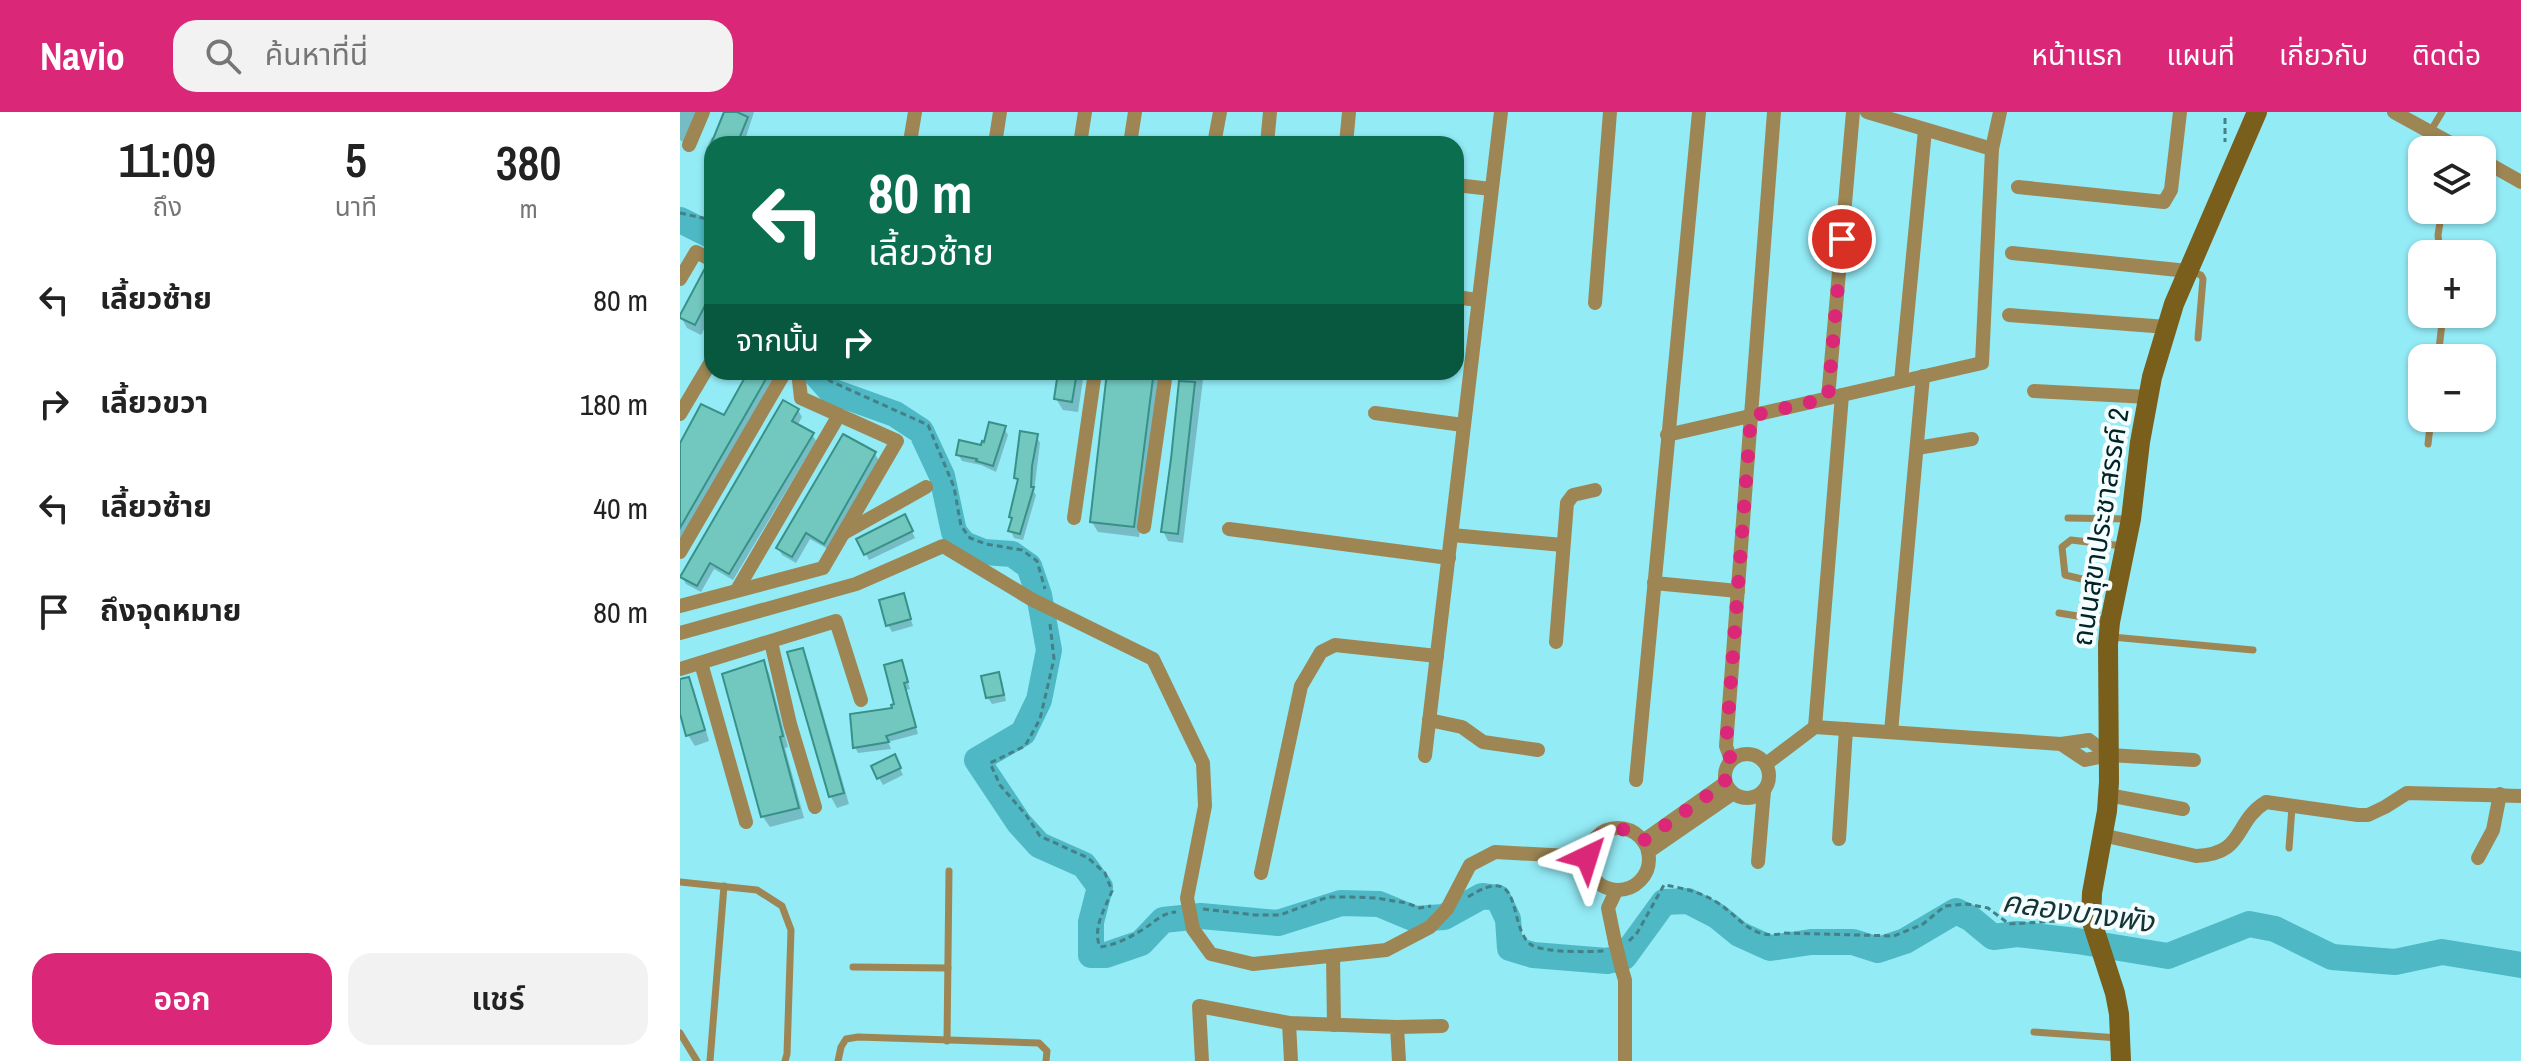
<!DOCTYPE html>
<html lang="th">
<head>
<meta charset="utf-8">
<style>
	body { margin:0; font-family:"Archivo Narrow","Noto Sans Thai",sans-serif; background:#f2f2f2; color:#222; height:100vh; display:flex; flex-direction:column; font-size:30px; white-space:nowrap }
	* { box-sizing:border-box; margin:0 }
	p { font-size:26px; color:#767676 }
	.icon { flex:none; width:44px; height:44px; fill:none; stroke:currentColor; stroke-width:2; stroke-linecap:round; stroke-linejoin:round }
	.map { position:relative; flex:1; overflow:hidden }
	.panel { display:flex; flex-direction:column; background:#fff; width:680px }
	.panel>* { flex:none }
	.hud { position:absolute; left:24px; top:24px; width:760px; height:244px; border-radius:24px; box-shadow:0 2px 6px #0004; background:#0b6e4f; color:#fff; overflow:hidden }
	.buttons { position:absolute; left:1728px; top:24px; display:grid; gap:16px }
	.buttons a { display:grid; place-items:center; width:88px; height:88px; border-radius:16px; background:#fff; box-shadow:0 2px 6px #0004; font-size:40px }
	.pin { position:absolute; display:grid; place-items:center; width:68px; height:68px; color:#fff; margin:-34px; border:4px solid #fff; border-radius:50%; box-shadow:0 2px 8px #0007 }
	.me { position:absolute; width:88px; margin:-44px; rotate:41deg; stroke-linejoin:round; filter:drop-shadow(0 0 6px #0008) }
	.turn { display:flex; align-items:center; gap:28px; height:168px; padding:0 32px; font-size:36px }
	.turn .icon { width:104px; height:104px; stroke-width:2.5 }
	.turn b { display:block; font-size:56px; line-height:68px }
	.then { display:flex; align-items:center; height:76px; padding:0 32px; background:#0003; gap:16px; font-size:30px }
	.eta { display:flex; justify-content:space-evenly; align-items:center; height:136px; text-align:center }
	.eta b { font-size:48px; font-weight:600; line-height:56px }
	.button { display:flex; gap:16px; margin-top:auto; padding:16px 32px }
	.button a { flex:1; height:92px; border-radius:24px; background:#db2777; color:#fff; font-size:32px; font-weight:600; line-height:92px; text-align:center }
	.button a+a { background:#f2f2f2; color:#222 }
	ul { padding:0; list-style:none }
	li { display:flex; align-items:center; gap:24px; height:104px; padding:0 32px }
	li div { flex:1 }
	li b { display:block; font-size:30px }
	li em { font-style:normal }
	header { display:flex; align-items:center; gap:48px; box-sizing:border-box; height:112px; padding:0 40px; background:#db2777; color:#fff }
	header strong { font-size:38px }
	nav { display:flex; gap:44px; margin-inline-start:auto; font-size:28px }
	.search { width:560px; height:72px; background:#f2f2f2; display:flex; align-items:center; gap:20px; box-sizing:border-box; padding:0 28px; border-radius:24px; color:#767676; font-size:30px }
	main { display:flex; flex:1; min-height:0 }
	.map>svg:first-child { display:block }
</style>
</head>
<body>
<header>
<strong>Navio</strong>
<div class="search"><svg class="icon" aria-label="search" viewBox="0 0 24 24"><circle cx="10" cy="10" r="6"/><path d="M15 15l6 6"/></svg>ค้นหาที่นี่</div>
<nav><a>หน้าแรก</a><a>แผนที่</a><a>เกี่ยวกับ</a><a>ติดต่อ</a></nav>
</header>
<main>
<section class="panel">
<div class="eta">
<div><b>11:09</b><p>ถึง</p></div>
<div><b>5</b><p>นาที</p></div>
<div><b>380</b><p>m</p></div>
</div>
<ul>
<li><svg class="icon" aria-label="left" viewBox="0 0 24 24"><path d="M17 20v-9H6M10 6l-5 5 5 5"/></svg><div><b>เลี้ยวซ้าย</b></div><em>80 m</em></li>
<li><svg class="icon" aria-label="right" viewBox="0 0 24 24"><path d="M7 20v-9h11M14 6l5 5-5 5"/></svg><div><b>เลี้ยวขวา</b></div><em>180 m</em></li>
<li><svg class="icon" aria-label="left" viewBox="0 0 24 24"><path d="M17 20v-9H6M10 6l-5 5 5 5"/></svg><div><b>เลี้ยวซ้าย</b></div><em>40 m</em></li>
<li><svg class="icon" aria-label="arrive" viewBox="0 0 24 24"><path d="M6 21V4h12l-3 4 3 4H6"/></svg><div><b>ถึงจุดหมาย</b></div><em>80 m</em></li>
</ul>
<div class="button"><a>ออก</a><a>แชร์</a></div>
</section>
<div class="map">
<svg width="1841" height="949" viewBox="0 0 1841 949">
	<rect width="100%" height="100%" fill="#93ebf6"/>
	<g fill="#0003">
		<path d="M 0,0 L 19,0 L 5,31 L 0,28 Z"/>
		<path d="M 47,0 L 74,0 L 66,25 L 63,24 L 59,32 L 32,32 L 32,44 L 26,37 L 32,25 L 35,26 Z"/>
		<path d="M 32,165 L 32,202 L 21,223 L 7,216 L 1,205 Z"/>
		<path d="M 71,260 L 98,260 L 0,427 L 0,335 L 45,305 Z"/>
		<path d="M 381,260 L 404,260 L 398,300 L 383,298 L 376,287 Z"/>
		<path d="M 429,260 L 480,260 L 459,425 L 418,420 L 412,410 Z"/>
		<path d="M 504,260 L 524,260 L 503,431 L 488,429 L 483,419 Z"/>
		<path d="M 118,298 L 122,305 L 117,314 L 132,322 L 136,329 L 53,468 L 34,457 L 21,480 L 6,472 L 2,465 Z"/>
		<path d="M 324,316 L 328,323 L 316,360 L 301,353 L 282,349 L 278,342 L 303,335 Z"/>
		<path d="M 356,324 L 360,331 L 354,380 L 356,383 L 343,428 L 334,426 L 331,419 L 333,409 L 331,405 L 339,373 L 336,366 Z"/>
		<path d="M 195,342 L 199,349 L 148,437 L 130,427 L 116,451 L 102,443 L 98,436 Z"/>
		<path d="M 228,411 L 235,426 L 189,448 L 179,428 Z"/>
		<path d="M 223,483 L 233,514 L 212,520 L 208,513 Z"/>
		<path d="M 122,538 L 128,549 L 169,692 L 157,696 L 151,685 L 109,542 Z"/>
		<path d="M 221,550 L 230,577 L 226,578 L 238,622 L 208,630 L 211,637 L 178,641 L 175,635 L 217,593 Z"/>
		<path d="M 83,551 L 89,561 L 108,635 L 105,636 L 124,706 L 90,715 L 83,705 L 44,564 Z"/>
		<path d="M 318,562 L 322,569 L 326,589 L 312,592 L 308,586 Z"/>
		<path d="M 8,567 L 14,578 L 29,629 L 15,634 L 8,623 L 0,595 L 0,569 Z"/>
		<path d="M 218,652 L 223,663 L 203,673 L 199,666 Z"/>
	</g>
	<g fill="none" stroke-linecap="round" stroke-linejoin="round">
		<g stroke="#4eb8c4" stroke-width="26">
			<path d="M 0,108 L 32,124"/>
			<path d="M 134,260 L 151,279 L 215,302 L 241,319 L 262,364 L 274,420 L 284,432 L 304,440 L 332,442 L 349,454 L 359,483 L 369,538 L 359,588 L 343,621 L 297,648 L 339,711 L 359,733 L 404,753 L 420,775 L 411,810 L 411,843 L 426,843 L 461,831 L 483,808 L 521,804 L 598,811 L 661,791 L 699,792 L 735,807 L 764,805 L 802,784 L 818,786 L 828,807 L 830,836 L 853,843 L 927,849 L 944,845 L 984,790 L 1008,789 L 1037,804 L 1059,822 L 1090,836 L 1131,830 L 1173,830 L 1198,838 L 1225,829 L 1276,799 L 1290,806 L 1313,825 L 1337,822 L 1397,829 L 1488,844 L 1569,812 L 1595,817 L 1652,845 L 1715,850 L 1762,840 L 1841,853"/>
		</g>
	</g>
	<g fill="#72c8be" stroke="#389188" stroke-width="2">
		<path d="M 44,0 L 57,0 L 68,5 L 57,32 L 31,32 Z"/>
		<path d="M 24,158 L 32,162 L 32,180 L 15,213 L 0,206 L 0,203 Z"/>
		<path d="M 68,260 L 90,260 L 0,416 L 0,331 L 21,292 L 44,303 Z"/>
		<path d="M 378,260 L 397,260 L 392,290 L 374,287 Z"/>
		<path d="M 427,260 L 473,266 L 454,415 L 410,410 Z"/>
		<path d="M 499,269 L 515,270 L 498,422 L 481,420 L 491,347 Z"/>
		<path d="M 103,288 L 119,297 L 112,309 L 134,321 L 49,462 L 30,451 L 17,474 L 0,465 Z"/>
		<path d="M 309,310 L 326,314 L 313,354 L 296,349 L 297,347 L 276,343 L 279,328 L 301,333 L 302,329 L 304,330 Z"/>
		<path d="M 340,319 L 358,322 L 352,354 L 351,375 L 354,375 L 340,422 L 328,419 L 332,406 L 329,405 L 338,367 L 334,366 Z"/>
		<path d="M 163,322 L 196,340 L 144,432 L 126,421 L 112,445 L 96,436 Z"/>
		<path d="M 225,402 L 233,419 L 184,443 L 176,427 Z"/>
		<path d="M 224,481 L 231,507 L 206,514 L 199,488 Z"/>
		<path d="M 123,536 L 164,681 L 149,685 L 107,540 Z"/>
		<path d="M 84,548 L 103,624 L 100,625 L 119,696 L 81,705 L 42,562 Z"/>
		<path d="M 222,548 L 228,570 L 224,571 L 236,615 L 206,624 L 209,630 L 173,636 L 170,602 L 212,596 L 211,593 L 214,592 L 204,553 Z"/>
		<path d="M 319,560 L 324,583 L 306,586 L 301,564 Z"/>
		<path d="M 9,565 L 25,618 L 6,624 L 0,602 L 0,567 Z"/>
		<path d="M 215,642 L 221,656 L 197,667 L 191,654 Z"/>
	</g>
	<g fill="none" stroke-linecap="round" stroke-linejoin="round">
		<g stroke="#448087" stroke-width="3" stroke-dasharray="6 4" stroke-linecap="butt">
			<path d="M 1545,6 L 1545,30"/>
			<path d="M 0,101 L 32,108"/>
			<path d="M 141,260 L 150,269 L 248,313 L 274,375 L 281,414 L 290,426 L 306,432 L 342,438 L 357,449 L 365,477"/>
			<path d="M 370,512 L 374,547 L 360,607 L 345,634 L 310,651 L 320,673 L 346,703 L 360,724 L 408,746 L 425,761 L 432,779 C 425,796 412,817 420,835 C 435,833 449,826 462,818 C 474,811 481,801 496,800"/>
			<path d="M 788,785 C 845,748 827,813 850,832 C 862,841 907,840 924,839"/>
			<path d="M 523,797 L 575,803 L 600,803 L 648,785 L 670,785 L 696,786 L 726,791 L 740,796 L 751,794"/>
			<path d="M 949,829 L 957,821 L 984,773 C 1003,776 1021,780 1038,791 C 1062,807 1072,829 1104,821 L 1214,824 L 1243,812 L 1265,794 L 1287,792 L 1308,796 L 1329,812 L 1396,808"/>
		</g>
		<g stroke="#9d8654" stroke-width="7">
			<path d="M 1750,20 L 1762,0"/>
			<path d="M 1760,142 L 1758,123 L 1762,98"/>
			<path d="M 1512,160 L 1521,163 L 1523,167 L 1518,226"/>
			<path d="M 1758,246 L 1763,202"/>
			<path d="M 1748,332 L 1751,306"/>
			<path d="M 1388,406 L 1449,407"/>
			<path d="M 1435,475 L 1385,463 L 1382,435 L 1391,428 L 1443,434"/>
			<path d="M 1379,501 L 1428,509"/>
			<path d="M 1432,525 L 1573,538"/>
			<path d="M 1609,736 L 1612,695"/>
			<path d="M 0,770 L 77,778 L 102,794 L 111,818 L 107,942 L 105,949"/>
			<path d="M 173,855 L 268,856"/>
			<path d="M 1354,920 L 1439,926"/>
			<path d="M 0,921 L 17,949"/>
			<path d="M 267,929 L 269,759"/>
			<path d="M 30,949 L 44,774"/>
			<path d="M 158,949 L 161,935 L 166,927 L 178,925 L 359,931 L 367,939 L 366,949"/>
		</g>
		<g stroke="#9d8654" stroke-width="14">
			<path d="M 1187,0 L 1312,37"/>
			<path d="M 1714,0 L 1783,38"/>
			<path d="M 231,24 L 235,0"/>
			<path d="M 315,32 L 320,0"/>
			<path d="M 400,32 L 405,0"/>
			<path d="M 450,32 L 455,0"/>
			<path d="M 534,32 L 540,0"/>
			<path d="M 587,32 L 590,0"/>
			<path d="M 666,32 L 669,0"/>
			<path d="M 9,33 L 23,0"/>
			<path d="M 1802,48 L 1841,70"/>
			<path d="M 776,73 L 811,77"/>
			<path d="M 1338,75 L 1484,90 L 1491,78 L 1500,0"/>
			<path d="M 1332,141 L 1508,159"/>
			<path d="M 0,167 L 16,140 L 32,148"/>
			<path d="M 776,185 L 797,188"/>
			<path d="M 915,191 L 930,0"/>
			<path d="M 1329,203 L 1487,215"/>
			<path d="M 1221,269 L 1245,18"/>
			<path d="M 1354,279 L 1468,285"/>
			<path d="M 1148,286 L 1173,0"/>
			<path d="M 695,301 L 783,313"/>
			<path d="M 0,302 L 32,248"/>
			<path d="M 987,323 L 1302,251 L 1312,37 L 1320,0"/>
			<path d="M 1237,336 L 1292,327"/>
			<path d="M 394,406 L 415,260"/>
			<path d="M 464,415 L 486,260"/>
			<path d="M 549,417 L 769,446"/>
			<path d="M 164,421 L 246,375"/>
			<path d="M 772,423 L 883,433"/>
			<path d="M 0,440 L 105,260"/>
			<path d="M 974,471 L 1058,479"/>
			<path d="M 57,478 L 159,303"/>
			<path d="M 0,494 L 143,456 L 217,329 L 121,286 L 118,260"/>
			<path d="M 0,521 L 176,472 L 263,434 L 351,487 L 473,547 L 523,651 L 525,694 L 507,786 L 513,817 L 531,842 L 573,852 L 706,838 L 750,815 L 767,797 L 790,753 L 815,740 L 907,745"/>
			<path d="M 91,530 L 110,612 L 135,695"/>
			<path d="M 876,530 L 887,391 L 893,383 L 915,378"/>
			<path d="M 21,551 L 66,710"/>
			<path d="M 0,557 L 156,509 L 181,588"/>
			<path d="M 749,608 L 782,615 L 803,630 L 858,638"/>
			<path d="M 1135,615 L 1162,283"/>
			<path d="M 1211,620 L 1243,264"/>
			<path d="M 1381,632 L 1405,648 L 1429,643 L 1514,648"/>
			<circle cx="1067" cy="664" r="22"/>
			<path d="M 745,644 L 821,0"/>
			<path d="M 1051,648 L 1046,634 L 1094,0"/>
			<path d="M 1086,652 L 1135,615 L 1381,632 L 1409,628 L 1429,643"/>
			<path d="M 956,668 L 1019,0"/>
			<path d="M 1428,683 L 1503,697"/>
			<circle cx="938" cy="747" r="31"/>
			<path d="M 1422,723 L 1516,744 C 1566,742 1553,710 1586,690 L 1678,703 L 1688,703 L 1705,695 L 1727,681 L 1841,684"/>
			<path d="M 1159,727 L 1166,617"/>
			<path d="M 963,729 L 1045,671"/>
			<path d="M 968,740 L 1052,682"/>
			<path d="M 1798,746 L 1813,718 L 1820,682"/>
			<path d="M 1078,750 L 1084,679"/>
			<path d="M 581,761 L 621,574 L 641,540 L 655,533 L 757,544"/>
			<path d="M 935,830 L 928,796 L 936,779"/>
			<path d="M 653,844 L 654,913"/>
			<path d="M 942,858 L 945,868 L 945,949"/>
			<path d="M 609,911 L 611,949"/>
			<path d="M 717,915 L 762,914"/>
			<path d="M 522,949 L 519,894 L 609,911 L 717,915 L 719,949"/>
		</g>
		<path stroke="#795e1c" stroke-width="20" d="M 1441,949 L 1439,902 L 1435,881 L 1411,807 L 1412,781 L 1427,699 L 1429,670 L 1428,532 L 1430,510 L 1451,407 L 1460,330 L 1472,265 L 1494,192 L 1577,0"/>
		<path stroke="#9d8654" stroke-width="14" d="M 935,830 L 942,858"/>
	</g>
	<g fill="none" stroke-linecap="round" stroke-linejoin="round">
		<path stroke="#db2777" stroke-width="14" stroke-dasharray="0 25.2" d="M 907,745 C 913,717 943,707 963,729 L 1045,671 L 1045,659 L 1051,648 L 1046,634 L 1071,304 L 1148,286 L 1162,127"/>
	</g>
	<g text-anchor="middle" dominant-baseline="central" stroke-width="8" stroke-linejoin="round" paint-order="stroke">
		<g font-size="28" fill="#002428" stroke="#f5fdfe">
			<text transform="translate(1420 415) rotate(-81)">ถนนสุขาประชาสรรค์ 2</text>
		</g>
		<g font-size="30" font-style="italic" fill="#143438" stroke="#f5fdfe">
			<text transform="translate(1398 799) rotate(8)">คลองบางพัง</text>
		</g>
	</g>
</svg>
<div class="buttons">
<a><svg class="icon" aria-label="layers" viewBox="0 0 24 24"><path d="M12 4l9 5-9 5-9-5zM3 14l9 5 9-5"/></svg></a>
<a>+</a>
<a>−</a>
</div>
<div class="pin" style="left:1162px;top:127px;background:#d93025"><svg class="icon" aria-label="arrive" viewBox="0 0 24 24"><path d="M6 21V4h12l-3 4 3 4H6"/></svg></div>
<svg class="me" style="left:907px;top:745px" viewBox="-20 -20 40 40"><path d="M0-17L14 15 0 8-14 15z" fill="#db2777" stroke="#fff" stroke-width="4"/></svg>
<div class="hud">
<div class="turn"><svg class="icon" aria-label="left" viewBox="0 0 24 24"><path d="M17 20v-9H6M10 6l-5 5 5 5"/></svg><div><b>80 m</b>เลี้ยวซ้าย</div></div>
<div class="then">จากนั้น<svg class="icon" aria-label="right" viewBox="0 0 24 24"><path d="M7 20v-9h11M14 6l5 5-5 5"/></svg></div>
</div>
</div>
</main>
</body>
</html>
